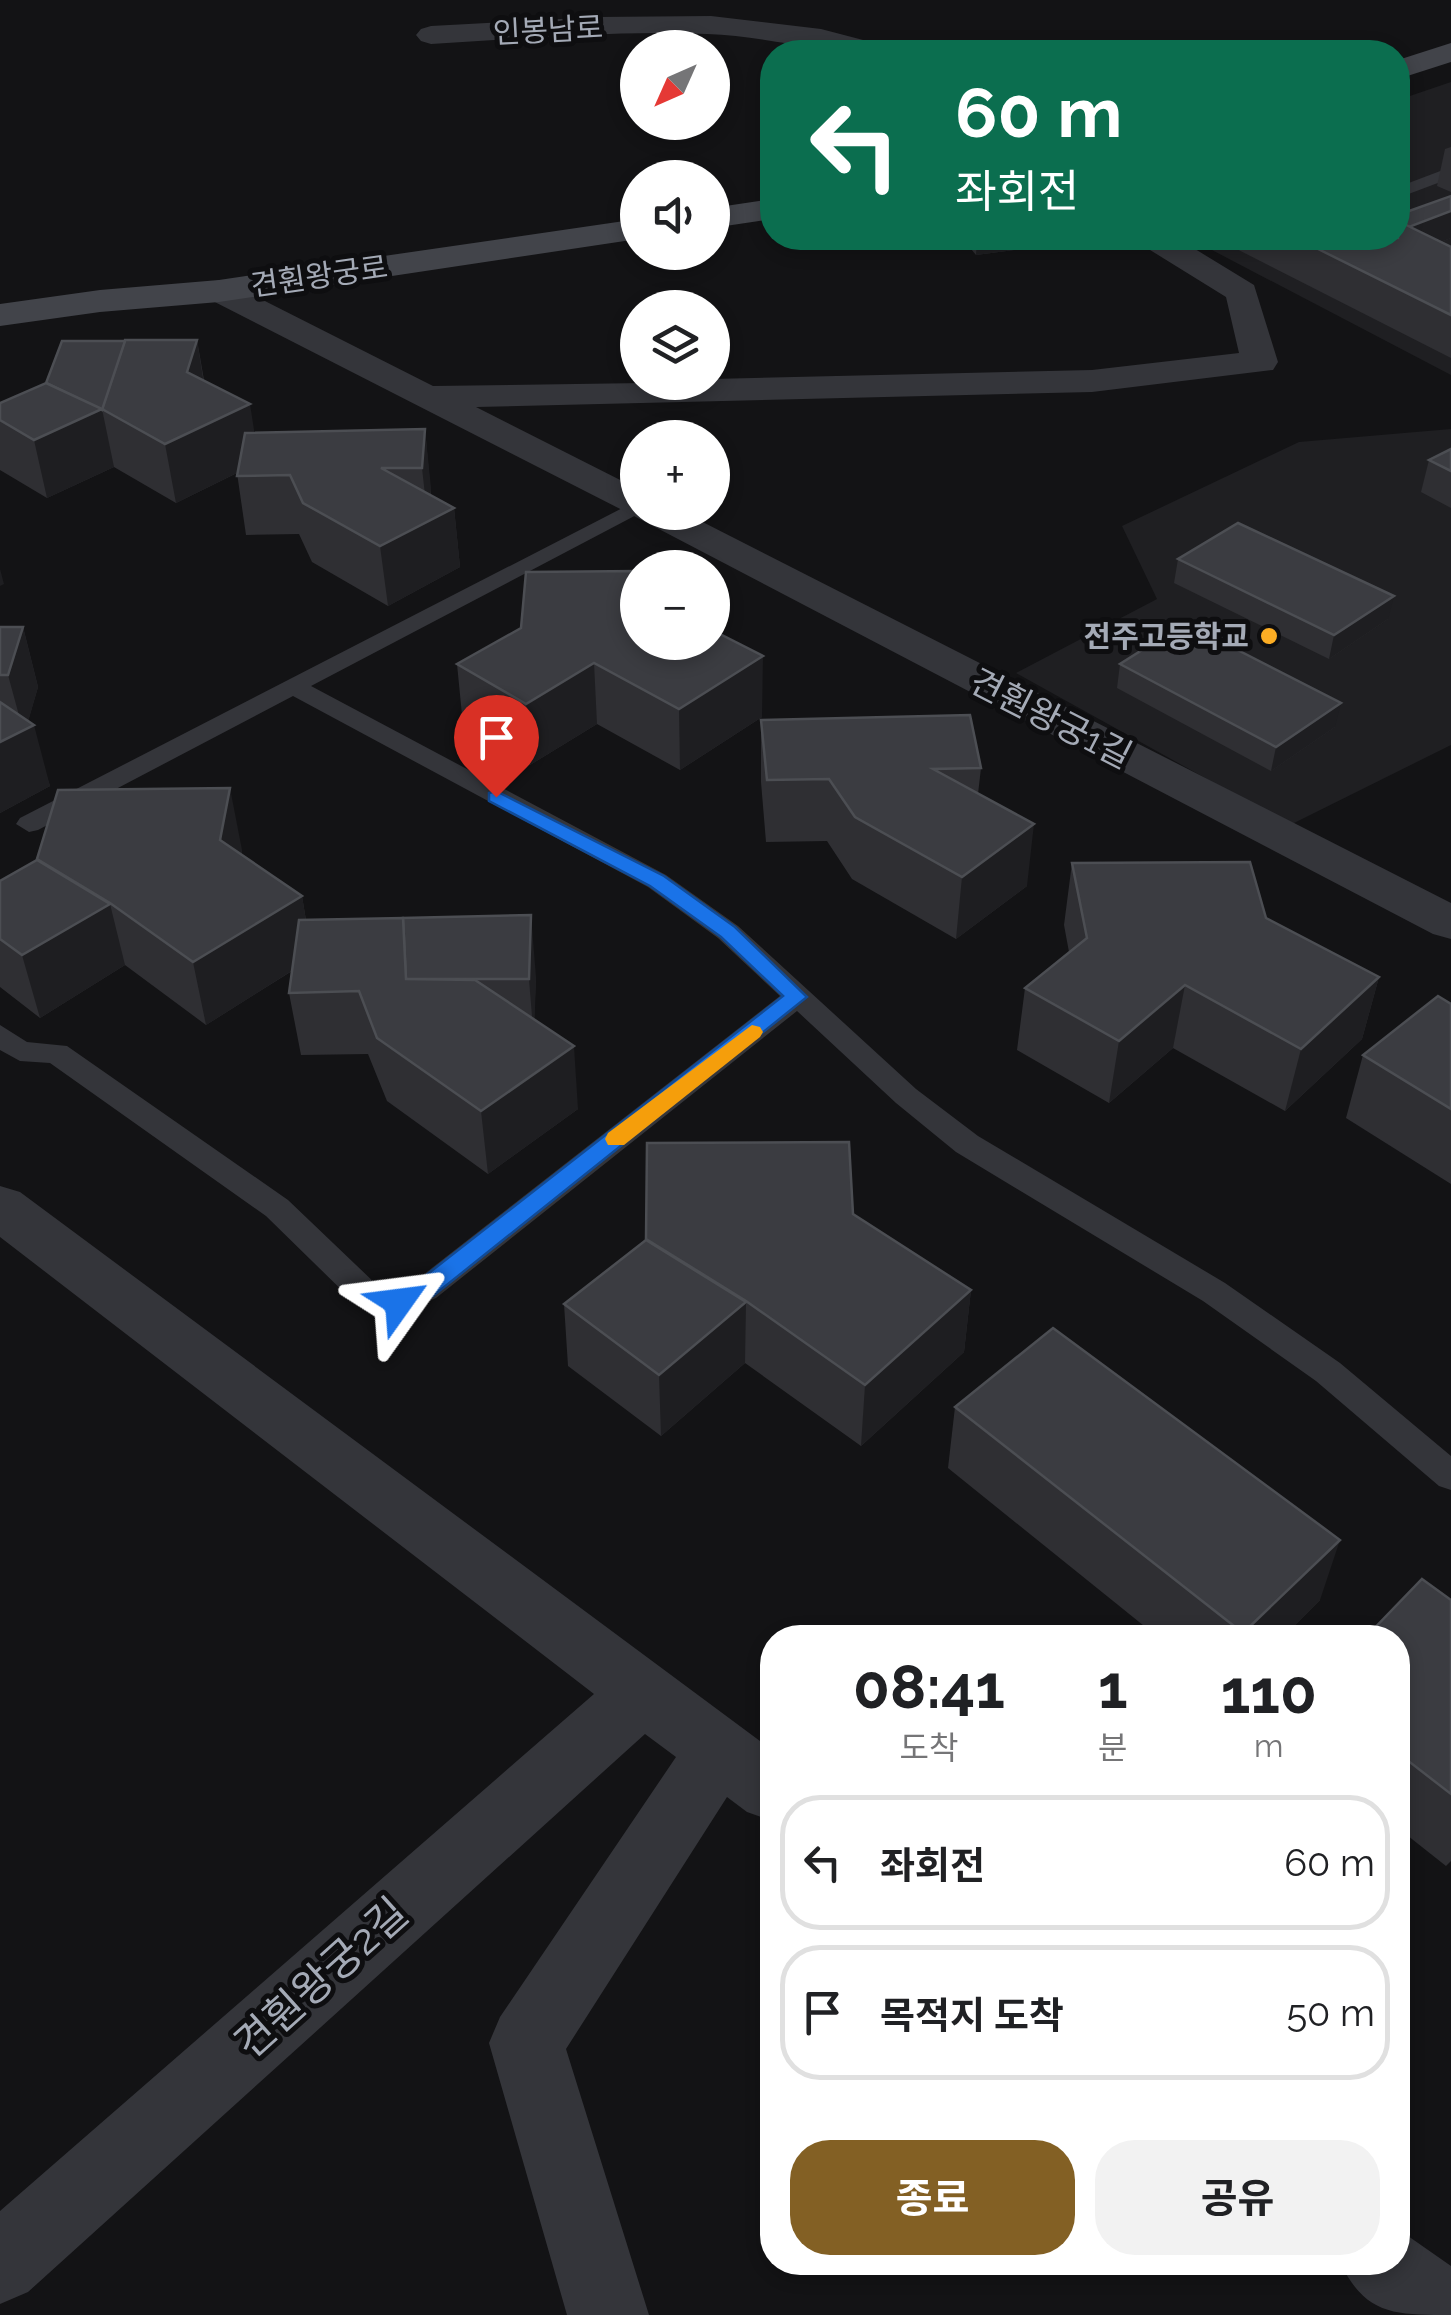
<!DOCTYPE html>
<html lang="ko">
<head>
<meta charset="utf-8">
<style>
	body { margin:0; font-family:Raleway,"Noto Sans KR",sans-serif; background:#f2f2f2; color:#202124; height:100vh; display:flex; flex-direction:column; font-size:38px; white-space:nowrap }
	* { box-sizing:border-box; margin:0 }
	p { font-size:32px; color:#757577 }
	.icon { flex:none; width:55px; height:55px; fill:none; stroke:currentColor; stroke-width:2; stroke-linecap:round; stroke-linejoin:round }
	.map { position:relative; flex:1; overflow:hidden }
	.drawer { position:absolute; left:760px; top:1625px; width:650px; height:650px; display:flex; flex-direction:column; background:#fff; border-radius:40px; box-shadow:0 5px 15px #0003 }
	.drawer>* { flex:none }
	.top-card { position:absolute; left:760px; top:40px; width:650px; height:210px; border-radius:40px; box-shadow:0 5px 15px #0003; background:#0b6e4f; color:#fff; overflow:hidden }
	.needle { width:65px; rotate:225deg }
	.tools { position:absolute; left:620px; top:30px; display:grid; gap:20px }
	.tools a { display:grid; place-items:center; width:110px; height:110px; border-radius:50%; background:#fff; box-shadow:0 5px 15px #0003; font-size:50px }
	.pin { position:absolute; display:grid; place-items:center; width:85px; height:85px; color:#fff; margin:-102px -42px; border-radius:50% 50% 50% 0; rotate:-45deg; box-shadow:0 0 10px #0007 }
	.pin .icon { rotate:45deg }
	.me { position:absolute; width:110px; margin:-55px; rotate:59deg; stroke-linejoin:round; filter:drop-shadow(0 0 8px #0008) }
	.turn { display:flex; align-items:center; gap:35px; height:210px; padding:0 30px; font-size:45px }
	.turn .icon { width:130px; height:130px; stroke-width:2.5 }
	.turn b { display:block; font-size:70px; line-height:85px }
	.eta { display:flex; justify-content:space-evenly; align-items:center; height:170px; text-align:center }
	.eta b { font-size:60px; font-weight:700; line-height:70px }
	.action { display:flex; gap:20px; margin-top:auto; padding:20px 30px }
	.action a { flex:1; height:115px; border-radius:40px; background:#836024; color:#fff; font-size:40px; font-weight:700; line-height:115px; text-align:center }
	.action a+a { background:#f2f2f2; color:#202124 }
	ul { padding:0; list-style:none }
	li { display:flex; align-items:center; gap:30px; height:135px; margin:0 20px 15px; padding:0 10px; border:5px solid #e0e0e0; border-radius:40px }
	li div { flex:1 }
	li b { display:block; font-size:38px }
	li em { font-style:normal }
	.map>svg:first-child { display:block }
</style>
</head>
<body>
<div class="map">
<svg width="1451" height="2315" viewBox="0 0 1451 2315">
	<rect width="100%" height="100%" fill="#131315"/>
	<g fill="#1f1f22">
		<path d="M 1451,82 L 1451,375 L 1189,238 L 1398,238 L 1398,100 Z"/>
		<path d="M 1451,429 L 1451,745 L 1290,825 L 1016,673 L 1157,599 L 1122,526 L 1299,442 Z"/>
	</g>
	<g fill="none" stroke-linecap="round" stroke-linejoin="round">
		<g fill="#34353a" fill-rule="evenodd">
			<path d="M 1451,167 L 1451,178 L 1398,198 L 1398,187 Z"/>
			<path d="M 638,500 L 638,512 L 642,512 L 311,686 L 666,875 L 738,926 L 916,1089 L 978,1136 L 1225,1283 L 1340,1363 L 1451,1456 L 1451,1490 L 1439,1486 L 1316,1381 L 1203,1301 L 956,1152 L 896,1103 L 797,1011 L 436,1298 L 399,1314 L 358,1306 L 266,1216 L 50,1063 L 20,1061 L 0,1050 L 0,1025 L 27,1042 L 67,1046 L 288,1200 L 378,1286 L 396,1289 L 414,1282 L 780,996 L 718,938 L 648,887 L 293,696 L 38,830 L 29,832 L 16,824 L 20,818 Z"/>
		</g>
		<g fill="#34353a" fill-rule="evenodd">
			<path d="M 711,16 L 821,29 L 886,46 L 890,52 C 829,56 769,36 707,34 C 615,30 523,39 431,44 L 421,41 L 416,35 L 421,29 L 431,26 L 598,17 Z"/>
			<path d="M 1137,238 L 1177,238 L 1254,285 L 1278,362 L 1273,370 L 1092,392 L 476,407 L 638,489 L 638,512 L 683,512 L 1451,903 L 1451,939 L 1433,934 L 634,516 L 207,298 L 201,291 L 207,284 L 219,280 L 231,284 L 433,386 L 712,382 L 712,379 L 1092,370 L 1239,353 L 1226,297 L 1142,245 Z"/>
			<path d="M 0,1186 L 20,1192 L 772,1750 L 772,1821 L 747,1812 L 727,1797 L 566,2049 L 649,2315 L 567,2315 L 489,2043 L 500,2017 L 676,1757 L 645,1734 L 28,2292 L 0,2304 L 0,2211 L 594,1694 L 0,1237 Z"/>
			<path d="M 1398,2229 L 1451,2266 L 1451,2315 C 1394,2315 1365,2315 1340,2262 L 1398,2262 Z"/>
		</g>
		<g fill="#42444a" fill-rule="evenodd">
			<path d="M 1451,43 L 1451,62 L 1398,79 L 1398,60 Z"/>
			<path d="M 772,199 L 772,219 L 712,228 L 712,208 Z"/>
			<path d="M 638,219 L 638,239 L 219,302 L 100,312 L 0,326 L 0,304 L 100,290 L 219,280 Z"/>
		</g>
	</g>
	<g fill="#2f2f33">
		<path d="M 1451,147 L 1451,192 L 1437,186 L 1445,149 Z"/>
		<path d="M 1451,196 L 1451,238 L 1441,242 L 1451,247 L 1451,358 L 1215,238 L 1398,238 Z"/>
		<path d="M 962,238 L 1093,238 L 1093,240 L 976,255 Z"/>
		<path d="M 197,340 L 204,380 L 254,433 L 425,429 L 431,495 L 454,508 L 460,567 L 388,606 L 312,562 L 299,534 L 246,535 L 237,473 L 176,503 L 114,467 L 47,498 L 0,470 L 0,403 Z"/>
		<path d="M 1451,449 L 1451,508 L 1421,492 L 1429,460 Z"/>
		<path d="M 1178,559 L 1388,619 L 1329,659 L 1174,583 Z"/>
		<path d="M 0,627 L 23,627 L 38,687 L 28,721 L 50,786 L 0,813 Z"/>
		<path d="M 521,628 L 762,717 L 680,770 L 597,724 L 530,765 L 463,725 L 457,664 Z"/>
		<path d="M 1120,664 L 1335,727 L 1271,771 L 1117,688 Z"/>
		<path d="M 761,720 L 981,768 L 978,794 L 1027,886 L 956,939 L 852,879 L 827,841 L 766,842 L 761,782 Z"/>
		<path d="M 242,850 L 241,855 L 302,896 L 306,920 L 536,977 L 534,1020 L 578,1109 L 488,1174 L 387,1101 L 368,1054 L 301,1055 L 289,993 L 292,971 L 206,1025 L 125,965 L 40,1018 L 0,987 L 0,881 Z"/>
		<path d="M 1072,863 L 1266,918 L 1379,977 L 1362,1039 L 1285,1111 L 1173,1048 L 1109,1103 L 1017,1050 L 1025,988 L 1069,952 L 1064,925 Z"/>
		<path d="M 1451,1004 L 1451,1184 L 1346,1118 L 1363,1055 Z"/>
		<path d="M 853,1214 L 971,1290 L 964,1352 L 861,1446 L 745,1363 L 661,1436 L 568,1366 L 564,1304 Z"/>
		<path d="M 955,1407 L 1320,1600 L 1282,1638 L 1159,1638 L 948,1468 Z"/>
		<path d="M 1451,1600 L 1451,1861 L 1446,1866 L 1398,1828 L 1398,1638 Z"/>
	</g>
	<g fill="#1e1e21">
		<path d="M 1451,211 L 1451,238 L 1393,260 L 1400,230 Z"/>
		<path d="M 977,238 L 1093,238 L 1093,240 L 976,255 Z"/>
		<path d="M 197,340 L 206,397 L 187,372 Z"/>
		<path d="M 250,404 L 259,462 L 176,503 L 165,444 Z"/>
		<path d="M 102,409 L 114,467 L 47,498 L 34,440 Z"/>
		<path d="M 425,429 L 431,488 L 428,521 L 454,508 L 460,567 L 388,606 L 380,546 L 428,522 L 422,468 Z"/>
		<path d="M 0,569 L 4,584 L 0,586 Z"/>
		<path d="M 1394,596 L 1388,619 L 1329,659 L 1334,635 Z"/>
		<path d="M 23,627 L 38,687 L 26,729 L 34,725 L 50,786 L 0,813 L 0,742 L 23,730 L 8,675 Z"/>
		<path d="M 763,656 L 762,717 L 680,770 L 679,709 Z"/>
		<path d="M 594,663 L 597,724 L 530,765 L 526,704 Z"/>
		<path d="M 1341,703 L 1335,727 L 1271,771 L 1276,747 Z"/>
		<path d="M 230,788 L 242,850 L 232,902 L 220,840 Z"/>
		<path d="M 1034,824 L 1027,886 L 956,939 L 962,877 Z"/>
		<path d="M 302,896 L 312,958 L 206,1025 L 193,962 Z"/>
		<path d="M 110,904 L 125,965 L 40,1018 L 22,955 Z"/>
		<path d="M 531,915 L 536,977 L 534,1041 L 529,979 Z"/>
		<path d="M 1379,977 L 1362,1039 L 1285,1111 L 1301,1049 Z"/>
		<path d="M 1185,985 L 1173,1048 L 1109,1103 L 1119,1041 Z"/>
		<path d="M 574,1046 L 578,1109 L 488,1174 L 481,1111 Z"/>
		<path d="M 971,1290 L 964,1352 L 861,1446 L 865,1385 Z"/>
		<path d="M 746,1302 L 745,1363 L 661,1436 L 659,1375 Z"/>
		<path d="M 1340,1540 L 1320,1600 L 1282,1638 L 1242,1638 L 1243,1633 Z"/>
	</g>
	<g fill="#3b3c41" stroke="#4c4e53" stroke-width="2.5">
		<path d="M 1451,196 L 1451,211 L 1409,227 L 1398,221 L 1398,215 Z"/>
		<path d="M 1398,221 L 1451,247 L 1451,315 L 1296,238 L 1398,238 Z"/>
		<path d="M 125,340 L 197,340 L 187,372 L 250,404 L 165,444 L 102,409 Z"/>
		<path d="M 62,341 L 125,341 L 102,410 L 46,383 Z"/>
		<path d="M 46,383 L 102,409 L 34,440 L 0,420 L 0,403 Z"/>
		<path d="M 425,429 L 422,468 L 381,468 L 454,508 L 380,546 L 303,503 L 290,475 L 237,476 L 245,433 Z"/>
		<path d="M 1451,449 L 1451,471 L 1429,460 Z"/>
		<path d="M 1238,523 L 1394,596 L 1334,635 L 1178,559 Z"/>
		<path d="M 638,571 L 638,642 L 712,642 L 712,630 L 763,656 L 679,709 L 594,663 L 526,704 L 457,664 L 521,628 L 526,572 Z"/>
		<path d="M 1185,623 L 1341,703 L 1276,747 L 1120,664 Z"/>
		<path d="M 0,627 L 23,627 L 8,675 L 0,675 Z"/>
		<path d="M 0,702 L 34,725 L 0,742 Z"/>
		<path d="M 970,715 L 981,768 L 933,769 L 1034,824 L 962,877 L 855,817 L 829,779 L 767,780 L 761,720 Z"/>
		<path d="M 230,788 L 220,840 L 302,896 L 193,962 L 110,903 L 37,859 L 58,790 Z"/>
		<path d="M 37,860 L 110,904 L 22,955 L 0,939 L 0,881 Z"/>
		<path d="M 1250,862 L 1266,918 L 1379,977 L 1301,1049 L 1185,985 L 1119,1041 L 1025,988 L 1087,938 L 1072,863 Z"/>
		<path d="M 531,915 L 529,979 L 406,979 L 403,918 Z"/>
		<path d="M 403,918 L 406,979 L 475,980 L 574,1046 L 481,1111 L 377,1038 L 359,991 L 289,993 L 299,920 Z"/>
		<path d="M 1438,996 L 1451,1004 L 1451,1109 L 1363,1055 Z"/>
		<path d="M 849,1142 L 853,1214 L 971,1290 L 865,1385 L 746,1301 L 646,1239 L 647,1143 Z"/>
		<path d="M 646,1240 L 746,1302 L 659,1375 L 564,1304 Z"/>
		<path d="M 1053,1328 L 1340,1540 L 1243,1633 L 955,1407 Z"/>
		<path d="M 1422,1579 L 1451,1600 L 1451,1794 L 1398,1753 L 1398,1711 L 1405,1704 L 1398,1698 L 1398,1638 L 1365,1638 Z"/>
	</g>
	<path fill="#1a73e8" stroke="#114b97" stroke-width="2.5" d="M 496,791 L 664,876 L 735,927 L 807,997 L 433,1296 L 399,1311 L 391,1309 L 387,1302 L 391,1295 L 416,1283 L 783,996 L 721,937 L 650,886 L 489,801 L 489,793 Z"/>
	<path fill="#f59e0b" d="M 752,1025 L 760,1027 L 763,1032 L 760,1037 L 624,1145 L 608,1145 L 605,1139 L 608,1133 Z"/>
	<circle fill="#fcad24" stroke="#0e0e10" stroke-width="4" cx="1269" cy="636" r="10"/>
	<g text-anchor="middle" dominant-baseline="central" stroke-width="10" stroke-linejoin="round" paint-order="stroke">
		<g font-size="30" fill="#a4aab6" stroke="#0e0e10">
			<text transform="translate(548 30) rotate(-3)">인봉남로</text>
			<text transform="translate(319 276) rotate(-8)">견훤왕궁로</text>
		</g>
		<g font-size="30" font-weight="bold" fill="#a4aab6" stroke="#0e0e10" text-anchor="end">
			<text x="1249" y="636">전주고등학교</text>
		</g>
		<g font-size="35" fill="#a4aab6" stroke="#0e0e10">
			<text transform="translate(1051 718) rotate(27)">견훤왕궁1길</text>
		</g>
		<g font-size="42" fill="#a4aab6" stroke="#0e0e10">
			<text transform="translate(321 1978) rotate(-42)">견훤왕궁2길</text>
		</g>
	</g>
</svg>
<div class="tools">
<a><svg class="needle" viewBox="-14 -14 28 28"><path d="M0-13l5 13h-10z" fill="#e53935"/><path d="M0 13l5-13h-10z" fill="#757577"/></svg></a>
<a><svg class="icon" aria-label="sound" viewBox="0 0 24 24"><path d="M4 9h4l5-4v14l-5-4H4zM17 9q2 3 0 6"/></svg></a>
<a><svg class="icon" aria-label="layers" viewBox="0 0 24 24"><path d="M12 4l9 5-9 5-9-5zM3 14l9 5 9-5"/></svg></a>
<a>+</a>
<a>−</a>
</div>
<div class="pin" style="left:496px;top:797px;background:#d93025"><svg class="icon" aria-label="arrive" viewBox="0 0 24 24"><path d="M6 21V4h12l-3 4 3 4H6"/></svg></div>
<svg class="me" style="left:399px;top:1302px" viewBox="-20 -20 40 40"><path d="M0-17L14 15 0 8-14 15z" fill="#1a73e8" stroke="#fff" stroke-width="4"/></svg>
<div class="top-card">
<div class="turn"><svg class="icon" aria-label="left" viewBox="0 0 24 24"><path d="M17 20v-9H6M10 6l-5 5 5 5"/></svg><div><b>60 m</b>좌회전</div></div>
</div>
<section class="drawer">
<div class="eta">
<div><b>08:41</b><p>도착</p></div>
<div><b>1</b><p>분</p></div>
<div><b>110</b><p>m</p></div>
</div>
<ul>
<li><svg class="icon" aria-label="left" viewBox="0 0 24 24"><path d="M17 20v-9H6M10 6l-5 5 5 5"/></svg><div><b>좌회전</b></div><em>60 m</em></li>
<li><svg class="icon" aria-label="arrive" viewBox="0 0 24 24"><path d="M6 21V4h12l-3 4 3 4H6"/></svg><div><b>목적지 도착</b></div><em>50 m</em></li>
</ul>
<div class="action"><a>종료</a><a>공유</a></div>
</section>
</div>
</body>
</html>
